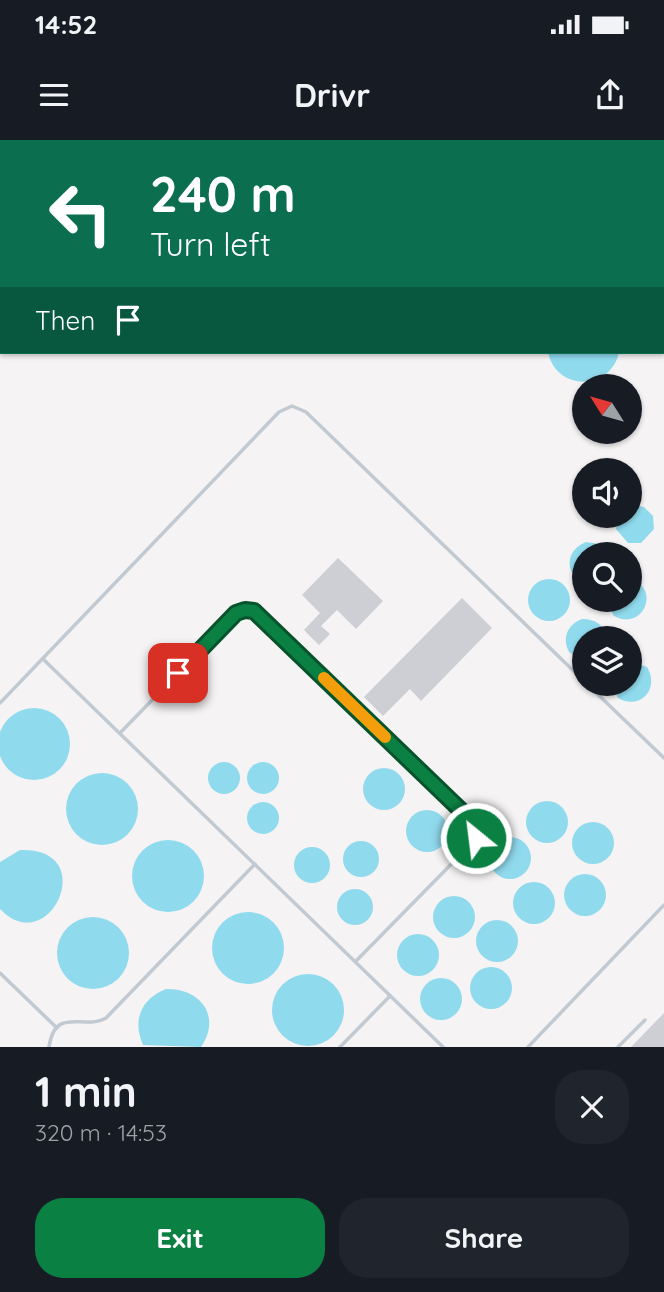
<!DOCTYPE html>
<html lang="en">
<head>
<meta charset="utf-8">
<style>
	body { margin:0; font-family:Quicksand,sans-serif; background:#20242c; color:#f1f3f6; height:100vh; display:flex; flex-direction:column; font-size:26px; white-space:nowrap }
	* { box-sizing:border-box; margin:0 }
	p { font-size:23px; color:#9ea1a6 }
	.icon { flex:none; width:38px; height:38px; fill:none; stroke:currentColor; stroke-width:2; stroke-linecap:round; stroke-linejoin:round }
	.map { position:relative; height:907px; overflow:hidden }
	.details { display:flex; flex-direction:column; background:#171b24; flex:1 }
	.details>* { flex:none }
	.banner { position:absolute; left:0px; top:0px; width:665px; height:214px; box-shadow:0 2px 5px #0004; background:#0b6e4f; color:#fff; overflow:hidden }
	.needle { width:46px; rotate:307deg }
	.tools { position:absolute; left:572px; top:234px; display:grid; gap:14px }
	.tools a { display:grid; place-items:center; width:70px; height:70px; border-radius:50%; background:#171b24; box-shadow:0 2px 5px #0004; font-size:35px }
	.pin { position:absolute; display:grid; place-items:center; width:60px; height:60px; color:#fff; margin:-30px; border-radius:14px; box-shadow:0 4px 10px #0006 }
	.me { position:absolute; width:77px; margin:-38px; rotate:331deg; stroke-linejoin:round; filter:drop-shadow(0 0 5px #0008) }
	.turn { display:flex; align-items:center; gap:24px; height:147px; padding:0 35px; font-size:32px }
	.turn .icon { width:91px; height:91px; stroke-width:2.5 }
	.turn b { display:block; font-size:49px; line-height:60px }
	.then { display:flex; align-items:center; height:66px; padding:0 35px; background:#0003; gap:14px; font-size:26px }
	.round { display:grid; place-items:center; flex:none; width:74px; height:74px; border-radius:28px; background:#20242c }
	.headline { display:flex; align-items:center; justify-content:space-between; height:119px; padding:0 35px }
	h1 { font-size:42px; font-weight:800; line-height:52px }
	.action { display:flex; gap:14px; margin-top:auto; padding:14px 35px }
	.action a { flex:1; height:80px; border-radius:28px; background:#0b8043; color:#fff; font-size:28px; font-weight:800; line-height:80px; text-align:center }
	.action a+a { background:#20242c; color:#f1f3f6 }
	.status { display:flex; justify-content:space-between; align-items:center; height:49px; padding:0 35px; background:#171b24; direction:ltr }
	.status svg { height:19px; fill:currentColor }
	header { display:flex; justify-content:space-between; align-items:center; height:91px; padding:0 35px; background:#171b24; font-size:32px; font-weight:800 }
	.map>svg:first-child { display:block }
</style>
</head>
<body>
<div class="status"><b>14:52</b><svg viewBox="0 0 49 12"><path d="M0 12V9h3v3zM5 12V6h3v6zM10 12V3h3v9zM15 12V0h3v12zM26 1h20v11H26zM47 4h2v5h-2z"/></svg></div>
<header><svg class="icon" aria-label="menu" viewBox="0 0 24 24"><path d="M4 6h16M4 12h16M4 18h16"/></svg>Drivr<svg class="icon" aria-label="share" viewBox="0 0 24 24"><path d="M12 15V3M7 8l5-5 5 5M5 13v7h14v-7"/></svg></header>
<div class="map">
<svg width="664" height="907" viewBox="0 0 664 907">
	<rect width="100%" height="100%" fill="#f5f3f3"/>
	<g fill="#90daee">
		<path d="M 548,212 L 619,212 C 611,251 556,252 548,212 Z"/>
		<path d="M 630,365 L 644,367 L 653,376 L 654,389 L 641,403 L 628,403 L 616,389 L 617,377 L 630,376 Z"/>
		<path d="M 586,402 L 600,404 L 609,415 L 584,415 L 584,443 C 564,434 565,410 586,402 Z"/>
		<path d="M 630,439 C 662,448 643,492 614,476 L 606,460 L 630,460 Z"/>
		<circle cx="549" cy="460" r="21"/>
		<path d="M 582,479 C 596,479 604,485 607,498 L 584,499 L 584,521 L 569,512 C 562,498 567,485 582,479 Z"/>
		<path d="M 630,521 L 647,527 C 660,548 641,571 618,558 L 611,544 L 630,544 Z"/>
		<circle cx="34" cy="604" r="36"/>
		<circle cx="263" cy="638" r="16"/>
		<circle cx="224" cy="638" r="16"/>
		<circle cx="384" cy="649" r="21"/>
		<circle cx="102" cy="669" r="36"/>
		<circle cx="547" cy="682" r="21"/>
		<circle cx="263" cy="678" r="16"/>
		<circle cx="427" cy="691" r="21"/>
		<circle cx="593" cy="703" r="21"/>
		<circle cx="510" cy="718" r="21"/>
		<circle cx="168" cy="736" r="36"/>
		<circle cx="361" cy="719" r="18"/>
		<circle cx="312" cy="725" r="18"/>
		<path d="M 20,710 C 102,707 49,821 0,769 L 0,722 Z"/>
		<circle cx="585" cy="755" r="21"/>
		<circle cx="534" cy="763" r="21"/>
		<circle cx="355" cy="767" r="18"/>
		<circle cx="454" cy="777" r="21"/>
		<circle cx="248" cy="808" r="36"/>
		<circle cx="93" cy="813" r="36"/>
		<circle cx="497" cy="801" r="21"/>
		<circle cx="418" cy="815" r="21"/>
		<circle cx="491" cy="848" r="21"/>
		<circle cx="308" cy="870" r="36"/>
		<circle cx="441" cy="859" r="21"/>
		<path d="M 166,849 C 200,848 222,876 201,907 L 143,905 C 132,880 141,859 166,849 Z"/>
	</g>
	<g fill="#cdcfd5">
		<path d="M 338,418 L 383,461 L 356,489 L 337,470 L 321,486 L 330,494 L 319,505 L 304,490 L 320,473 L 302,455 Z"/>
		<path d="M 462,458 L 492,488 L 421,561 L 410,549 L 383,576 L 364,557 Z"/>
		<path d="M 664,873 L 664,907 L 631,907 Z"/>
	</g>
	<g fill="none" stroke-linecap="round" stroke-linejoin="round">
		<g stroke="#c1cad2" stroke-width="3.5">
			<path d="M 43,519 L 443,907"/>
			<path d="M 587,544 L 664,618"/>
			<path d="M 0,563 L 279,272 L 292,266 L 306,272 L 584,541"/>
			<path d="M 120,593 L 237,473 L 250,470 L 258,474 L 473,682 L 477,694 L 474,701 L 356,821"/>
			<path d="M 0,833 L 57,888"/>
			<path d="M 49,907 C 55,865 85,891 106,878 L 255,724"/>
			<path d="M 340,907 L 390,856"/>
			<path d="M 528,907 L 664,765"/>
			<path d="M 618,907 L 645,880"/>
		</g>
	</g>
	<g fill="none" stroke-linecap="round" stroke-linejoin="round">
		<defs>
			<path id="route" d="M 178,533 L 236,473 L 245,470 L 254,471 L 473,682 L 476,698"/>
		</defs>
		<use href="#route" stroke="#07532c" stroke-width="18"/>
		<use href="#route" stroke="#0b8043" stroke-width="12"/>
		<path stroke="#f59e0b" stroke-width="12" d="M 324,538 L 385,597"/>
	</g>
</svg>
<div class="tools">
<a><svg class="needle" viewBox="-14 -14 28 28"><path d="M0-13l5 13h-10z" fill="#e53935"/><path d="M0 13l5-13h-10z" fill="#9ea1a6"/></svg></a>
<a><svg class="icon" aria-label="sound" viewBox="0 0 24 24"><path d="M4 9h4l5-4v14l-5-4H4zM17 9q2 3 0 6"/></svg></a>
<a><svg class="icon" aria-label="search" viewBox="0 0 24 24"><circle cx="10" cy="10" r="6"/><path d="M15 15l6 6"/></svg></a>
<a><svg class="icon" aria-label="layers" viewBox="0 0 24 24"><path d="M12 4l9 5-9 5-9-5zM3 14l9 5 9-5"/></svg></a>
</div>
<div class="pin" style="left:178px;top:533px;background:#d93025"><svg class="icon" aria-label="arrive" viewBox="0 0 24 24"><path d="M6 21V4h12l-3 4 3 4H6"/></svg></div>
<svg class="me" style="left:476px;top:698px" viewBox="-20 -20 40 40"><circle r="17" fill="#0b8043" stroke="#fff" stroke-width="3"/><path d="M0-11L8 9 0 5-8 9z" fill="#fff"/></svg>
<div class="banner">
<div class="turn"><svg class="icon" aria-label="left" viewBox="0 0 24 24"><path d="M17 20v-9H6M10 6l-5 5 5 5"/></svg><div><b>240 m</b>Turn left</div></div>
<div class="then">Then<svg class="icon" aria-label="arrive" viewBox="0 0 24 24"><path d="M6 21V4h12l-3 4 3 4H6"/></svg></div>
</div>
</div>
<section class="details">
<div class="headline"><div><h1>1 min</h1><p>320 m · 14:53</p></div><a class="round"><svg class="icon" aria-label="close" viewBox="0 0 24 24"><path d="M6 6l12 12M18 6L6 18"/></svg></a></div>
<div class="action"><a>Exit</a><a>Share</a></div>
</section>
</body>
</html>
